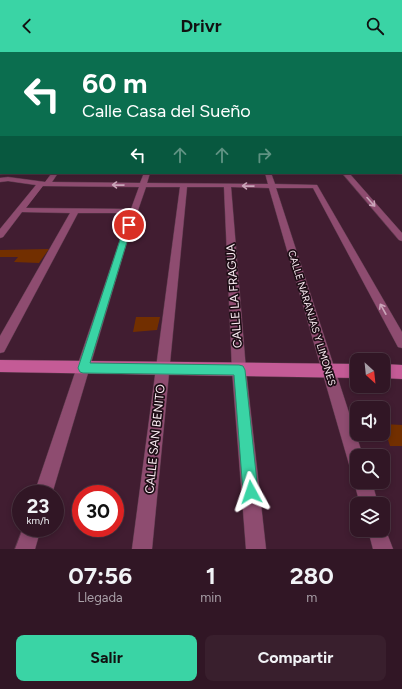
<!DOCTYPE html>
<html lang="es">
<head>
<meta charset="utf-8">
<style>
	body { margin:0; font-family:Figtree,sans-serif; background:#391f2d; color:#f1f3f6; height:100vh; display:flex; flex-direction:column; font-size:15px; white-space:nowrap }
	* { box-sizing:border-box; margin:0 }
	p { font-size:13px; color:#a89fa7 }
	.icon { flex:none; width:22px; height:22px; fill:none; stroke:currentColor; stroke-width:2; stroke-linecap:round; stroke-linejoin:round }
	.map { position:relative; height:497px; overflow:hidden }
	.panel { display:flex; flex-direction:column; background:#311625; flex:1 }
	.panel>* { flex:none }
	.banner { position:absolute; left:0px; top:0px; width:402px; height:122px; box-shadow:0 2px 6px #0003,0 0 0 1px #4c3542; background:#0b6e4f; color:#fff; overflow:hidden }
	.needle { width:26px; rotate:153deg }
	.tools { position:absolute; left:350px; top:301px; display:grid; gap:8px }
	.tools a { display:grid; place-items:center; width:40px; height:40px; border-radius:8px; background:#311625; box-shadow:0 2px 6px #0003,0 0 0 1px #4c3542; font-size:20px }
	.speed { position:absolute; left:12px; top:433px; display:flex; gap:8px; font-size:20px; font-weight:700; text-align:center }
	.speed>* { display:grid; place-content:center; width:52px; height:52px; border-radius:50%; background:#311625; box-shadow:0 2px 6px #0003,0 0 0 1px #4c3542; line-height:1 }
	.speed small { font-size:10px; font-weight:400 }
	.speed .limit { border:6px solid #d22; background:#fff; color:#111 }
	.pin { position:absolute; display:grid; place-items:center; width:34px; height:34px; color:#fff; margin:-17px; border:2px solid #fff; border-radius:50%; box-shadow:0 1px 4px #0007 }
	.me { position:absolute; width:44px; margin:-22px; rotate:355deg; stroke-linejoin:round; filter:drop-shadow(0 0 3px #0008) }
	.turn { display:flex; align-items:center; gap:14px; height:84px; padding:0 16px; font-size:18px }
	.turn .icon { width:52px; height:52px; stroke-width:2.5 }
	.turn b { display:block; font-size:28px; line-height:34px }
	.lanes { display:flex; align-items:center; height:38px; padding:0 16px; background:#0003; justify-content:center; gap:20px; direction:ltr }
	.lanes .off { opacity:.35 }
	.eta { display:flex; justify-content:space-evenly; align-items:center; height:68px; text-align:center }
	.eta b { font-size:24px; font-weight:700; line-height:28px }
	.cta { display:flex; gap:8px; margin-top:auto; padding:8px 16px }
	.cta a { flex:1; height:46px; border-radius:8px; background:#3ad4a5; color:#111; font-size:16px; font-weight:700; line-height:46px; text-align:center }
	.cta a+a { background:#391f2d; color:#f1f3f6 }
	header { display:flex; justify-content:space-between; align-items:center; height:52px; padding:0 16px; background:#3ad4a5; color:#111; font-size:18px; font-weight:700 }
	.map>svg:first-child { display:block }
</style>
</head>
<body>
<header><svg class="icon" aria-label="back" viewBox="0 0 24 24"><path d="M15 5l-7 7 7 7"/></svg>Drivr<svg class="icon" aria-label="search" viewBox="0 0 24 24"><circle cx="10" cy="10" r="6"/><path d="M15 15l6 6"/></svg></header>
<div class="map">
<svg width="402" height="497" viewBox="0 0 402 497">
	<rect width="100%" height="100%" fill="#411d31"/>
	<g fill="#722f00">
		<path d="M 49,197 L 39,211 L 14,210 L 18,205 L 0,205 L 0,198 Z"/>
		<path d="M 136,265 L 160,265 L 157,278 L 133,280 Z"/>
		<path d="M 383,372 L 402,373 L 402,394 L 390,394 Z"/>
	</g>
	<g fill="none" stroke-linecap="round" stroke-linejoin="round">
		<defs>
			<g id="street">
				<rect x="0" y="57" width="1" height="2"/>
				<rect x="401" y="60" width="1" height="2"/>
				<rect x="401" y="71" width="1" height="2"/>
				<path d="M 0,83 L 1,84 L 1,88 L 0,87 Z"/>
				<rect x="0" y="102" width="1" height="4"/>
				<path d="M 0,114 L 1,114 L 0,119 Z"/>
				<rect x="401" y="116" width="1" height="4"/>
				<path d="M 52,121 L 58,121 L 52,130 L 140,131 L 144,121 L 150,121 L 147,131 L 268,132 L 265,121 L 271,121 L 275,132 L 317,133 L 402,280 L 402,296 L 398,295 L 313,136 L 276,136 L 363,404 L 357,404 L 357,420 L 351,418 L 349,412 L 269,136 L 231,135 L 246,318 L 266,497 L 246,497 L 232,318 L 224,135 L 187,135 L 152,497 L 132,497 L 180,135 L 146,135 L 128,187 L 52,442 L 34,442 L 129,161 L 78,161 L 4,300 L 0,301 L 0,284 L 70,161 L 22,160 L 3,185 L 0,186 L 0,177 L 36,133 L 8,129 L 0,130 L 0,126 L 8,125 L 45,130 ZM 43,134 L 139,135 L 131,157 L 26,156 Z"/>
				<path d="M 342,121 L 349,121 L 402,181 L 402,189 L 399,188 Z"/>
				<path d="M 357,424 L 357,430 L 372,430 L 378,452 L 360,452 L 354,430 Z"/>
				<path d="M 383,471 L 393,497 L 373,497 L 368,478 L 383,478 Z"/>
				<path d="M 23,476 L 41,476 L 35,497 L 15,497 Z"/>
			</g>
			<g id="secondary">
				<rect x="0" y="61" width="1" height="2"/>
				<path d="M 0,308 L 357,312 L 357,326 L 0,320 Z"/>
				<path d="M 383,312 L 402,313 L 402,327 L 383,326 Z"/>
			</g>
		</defs>
		<use href="#street" stroke="#5b3a4c" stroke-width="1"/>
		<use href="#secondary" stroke="#5b3a4c" stroke-width="1"/>
		<use href="#street" fill="#8e4c70" fill-rule="evenodd"/>
		<use href="#secondary" fill="#c45b96" fill-rule="evenodd"/>
	</g>
	<path fill="#533243" d="M 401,77 L 402,77 L 402,95 L 401,94 Z"/>
	<defs><path id="oneway-shaft" d="M-6 0H5M1.5-3L5.5 0L1.5 3" fill="none" stroke-width="1.6" stroke-linecap="round" stroke-linejoin="round"/></defs>
	<g stroke="#caa5b9">
		<use href="#oneway-shaft" transform="translate(118 133) rotate(-179)"/>
		<use href="#oneway-shaft" transform="translate(248 134) rotate(-179)"/>
		<use href="#oneway-shaft" transform="translate(371 150) rotate(48)"/>
		<use href="#oneway-shaft" transform="translate(383 257) rotate(-119)"/>
	</g>
	<linearGradient id="sky" x2="0" y2="1"><stop stop-color="#24101b"/><stop offset="0.45" stop-color="#54405a"/><stop offset="1" stop-color="#54405a" stop-opacity="0"/></linearGradient>
	<rect width="402" height="127" fill="url(#sky)"/>
	<path fill="#3ad4a5" stroke="#268a6b" d="M 129,171 L 132,173 L 90,311 L 239,313 L 243,314 L 245,318 L 258,440 L 256,446 L 251,448 L 245,446 L 243,440 L 234,323 L 83,321 L 80,320 L 78,316 L 125,173 Z"/>
	<g text-anchor="middle" dominant-baseline="central" stroke-width="3.5" stroke-linejoin="round" paint-order="stroke">
		<g font-size="10" fill="#fcedf4" stroke="#1e0e16">
			<text transform="translate(312 266) rotate(73)">CALLE NARANJAS Y LIMONES</text>
		</g>
		<g font-size="12" fill="#fcedf4" stroke="#1e0e16">
			<text transform="translate(234 244) rotate(-94)">CALLE LA FRAGUA</text>
			<text transform="translate(155 387) rotate(-84)">CALLE SAN BENITO</text>
		</g>
	</g>
</svg>
<div class="tools">
<a><svg class="needle" viewBox="-14 -14 28 28"><path d="M0-13l5 13h-10z" fill="#e53935"/><path d="M0 13l5-13h-10z" fill="#a89fa7"/></svg></a>
<a><svg class="icon" aria-label="sound" viewBox="0 0 24 24"><path d="M4 9h4l5-4v14l-5-4H4zM17 9q2 3 0 6"/></svg></a>
<a><svg class="icon" aria-label="search" viewBox="0 0 24 24"><circle cx="10" cy="10" r="6"/><path d="M15 15l6 6"/></svg></a>
<a><svg class="icon" aria-label="layers" viewBox="0 0 24 24"><path d="M12 4l9 5-9 5-9-5zM3 14l9 5 9-5"/></svg></a>
</div>
<div class="speed"><div>23<small>km/h</small></div><div class="limit">30</div></div>
<div class="pin" style="left:129px;top:173px;background:#d93025"><svg class="icon" aria-label="arrive" viewBox="0 0 24 24"><path d="M6 21V4h12l-3 4 3 4H6"/></svg></div>
<svg class="me" style="left:251px;top:440px" viewBox="-20 -20 40 40"><path d="M0-17L14 15 0 8-14 15z" fill="#3ad4a5" stroke="#fff" stroke-width="4"/></svg>
<div class="banner">
<div class="turn"><svg class="icon" aria-label="left" viewBox="0 0 24 24"><path d="M17 20v-9H6M10 6l-5 5 5 5"/></svg><div><b>60 m</b>Calle Casa del Sueño</div></div>
<div class="lanes"><svg class="icon" aria-label="left" viewBox="0 0 24 24"><path d="M17 20v-9H6M10 6l-5 5 5 5"/></svg><svg class="icon off" aria-label="ahead" viewBox="0 0 24 24"><path d="M12 20V5M6 11l6-6 6 6"/></svg><svg class="icon off" aria-label="ahead" viewBox="0 0 24 24"><path d="M12 20V5M6 11l6-6 6 6"/></svg><svg class="icon off" aria-label="right" viewBox="0 0 24 24"><path d="M7 20v-9h11M14 6l5 5-5 5"/></svg></div>
</div>
</div>
<section class="panel">
<div class="eta">
<div><b>07:56</b><p>Llegada</p></div>
<div><b>1</b><p>min</p></div>
<div><b>280</b><p>m</p></div>
</div>
<div class="cta"><a>Salir</a><a>Compartir</a></div>
</section>
</body>
</html>
